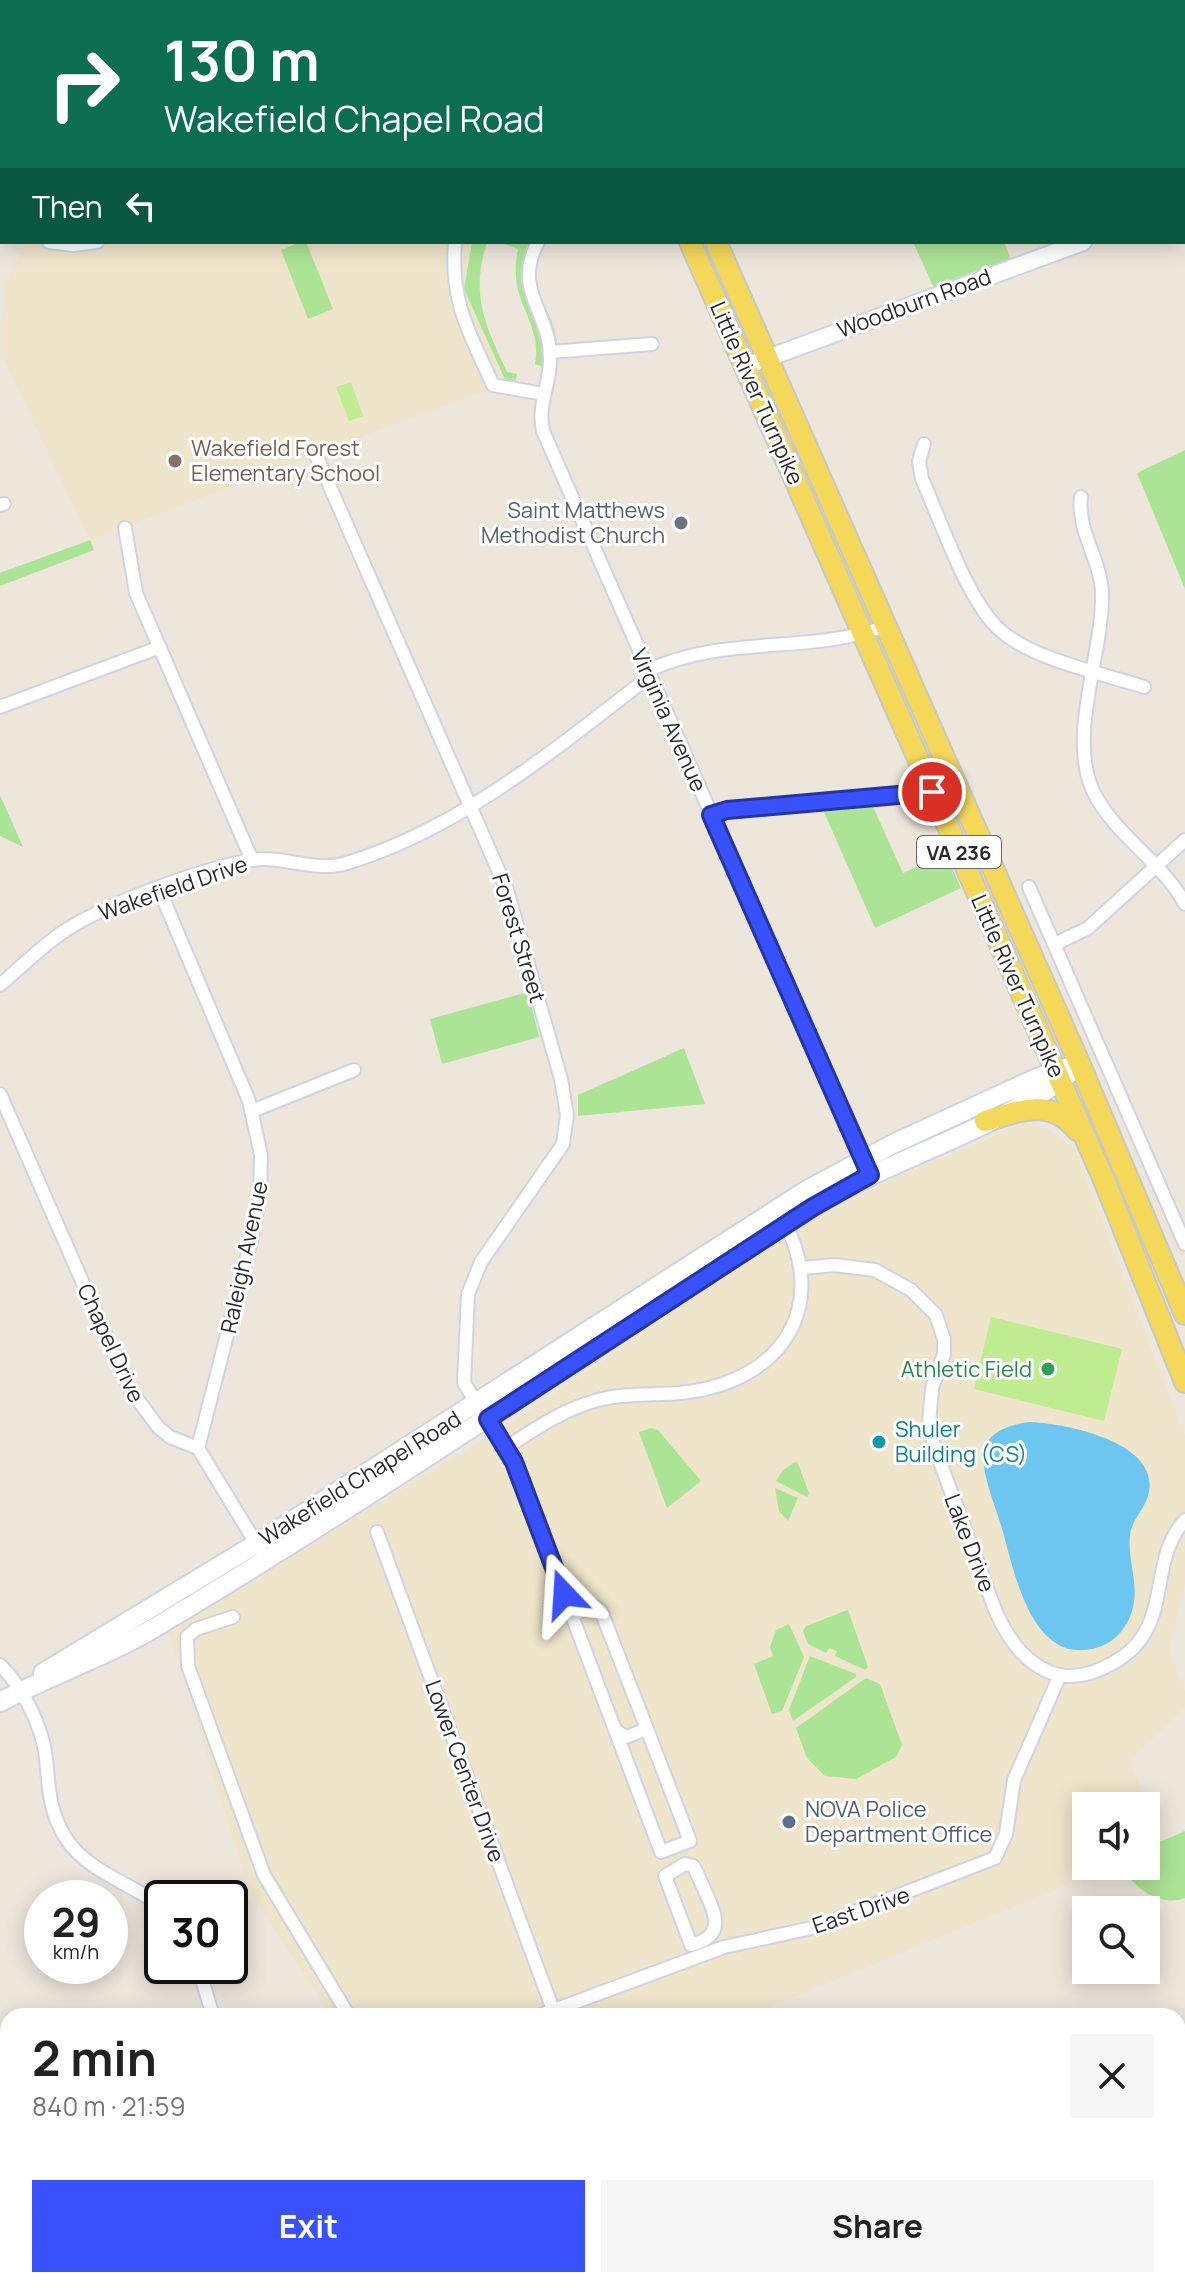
<!DOCTYPE html>
<html lang="en">
<head>
<meta charset="utf-8">
<style>
	body { margin:0; font-family:Manrope,sans-serif; background:#f6f6f6; color:#222; height:100vh; display:flex; flex-direction:column; font-size:30px; white-space:nowrap }
	* { box-sizing:border-box; margin:0 }
	p { font-size:26px; color:#767676 }
	.icon { flex:none; width:44px; height:44px; fill:none; stroke:currentColor; stroke-width:2; stroke-linecap:round; stroke-linejoin:round }
	.map { position:relative; flex:1; overflow:hidden }
	.panel { position:absolute; left:0px; top:2008px; width:1186px; height:280px; display:flex; flex-direction:column; background:#fff; border-radius:24px 24px 0 0; box-shadow:0 4px 20px #0003 }
	.panel>* { flex:none }
	.guide { position:absolute; left:0px; top:0px; width:1186px; height:244px; box-shadow:0 4px 20px #0003; background:#0b6e4f; color:#fff; overflow:hidden }
	.controls { position:absolute; left:1072px; top:1792px; display:grid; gap:16px }
	.controls a { display:grid; place-items:center; width:88px; height:88px; border-radius:0px; background:#fff; box-shadow:0 4px 20px #0003; font-size:40px }
	.speed { position:absolute; left:24px; top:1880px; display:flex; gap:16px; font-size:40px; font-weight:700; text-align:center }
	.speed>* { display:grid; place-content:center; width:104px; height:104px; border-radius:50%; background:#fff; box-shadow:0 4px 20px #0003; line-height:1 }
	.speed small { font-size:20px; font-weight:400 }
	.speed .limit { border:4px solid #111; border-radius:12px; background:#fff; color:#111 }
	.pin { position:absolute; display:grid; place-items:center; width:68px; height:68px; color:#fff; margin:-34px; border:4px solid #fff; border-radius:50%; box-shadow:0 2px 8px #0007 }
	.me { position:absolute; width:88px; margin:-44px; rotate:340deg; stroke-linejoin:round; filter:drop-shadow(0 0 6px #0008) }
	.turn { display:flex; align-items:center; gap:28px; height:168px; padding:0 32px; font-size:36px }
	.turn .icon { width:104px; height:104px; stroke-width:2.5 }
	.turn b { display:block; font-size:56px; line-height:68px }
	.then { display:flex; align-items:center; height:76px; padding:0 32px; background:#0003; gap:16px; font-size:30px }
	.round { display:grid; place-items:center; flex:none; width:84px; height:84px; border-radius:0px; background:#f6f6f6 }
	.overview { display:flex; align-items:center; justify-content:space-between; height:136px; padding:0 32px }
	h1 { font-size:48px; font-weight:700; line-height:60px }
	.button { display:flex; gap:16px; margin-top:auto; padding:16px 32px }
	.button a { flex:1; height:92px; border-radius:0px; background:#3851fd; color:#fff; font-size:32px; font-weight:700; line-height:92px; text-align:center }
	.button a+a { background:#f6f6f6; color:#222 }
	.map>svg:first-child { display:block }
</style>
</head>
<body>
<div class="map">
<svg width="1185" height="2288" viewBox="0 0 1185 2288">
	<rect width="100%" height="100%" fill="#ece6db"/>
	<g fill="#eee5ca">
		<path d="M 138,242 L 472,242 L 464,289 L 506,382 L 90,540 L 1,353 L 4,285 L 25,245 L 71,254 Z"/>
		<path d="M 1032,1120 L 1073,1147 L 1185,1437 L 1185,1583 L 1168,1650 L 1185,1691 L 1185,1707 L 1130,1760 L 1160,1846 L 1146,1852 L 1146,1806 L 1086,1806 L 1086,1866 L 1112,1866 L 747,2016 L 331,2016 L 249,1889 L 169,1632 L 513,1422 L 807,1223 L 900,1176 Z"/>
	</g>
	<g fill="#ace496">
		<path d="M 301,242 L 306,242 L 333,309 L 308,319 L 281,250 Z"/>
		<path d="M 472,242 L 487,242 C 470,295 485,324 507,372 L 517,374 L 512,395 L 464,289 Z"/>
		<path d="M 498,242 L 542,242 C 520,295 554,302 557,345 C 558,353 556,362 556,371 L 535,364 C 543,319 506,303 518,249 Z"/>
		<path d="M 913,242 L 1004,242 L 1011,259 L 934,288 Z"/>
		<path d="M 1185,450 L 1185,589 L 1137,473 Z"/>
		<path d="M 90,540 L 94,550 L 0,586 L 0,573 Z"/>
		<path d="M 0,795 L 23,847 L 0,836 Z"/>
		<path d="M 873,807 L 903,873 L 946,854 L 961,888 L 875,928 L 824,812 Z"/>
		<path d="M 528,992 L 539,1037 L 442,1064 L 430,1019 Z"/>
		<path d="M 684,1048 L 705,1104 L 578,1116 L 578,1095 Z"/>
		<path d="M 651,1428 L 658,1430 L 701,1481 L 667,1508 L 639,1432 Z"/>
		<path d="M 797,1461 L 809,1493 L 807,1497 L 776,1481 L 783,1470 Z"/>
		<path d="M 775,1488 L 798,1498 L 788,1521 L 779,1511 Z"/>
		<path d="M 848,1610 L 868,1667 L 865,1670 L 835,1656 L 837,1651 L 829,1648 L 826,1653 L 808,1644 L 803,1631 L 806,1626 Z"/>
		<path d="M 789,1624 L 804,1657 L 782,1711 L 772,1714 L 754,1664 L 773,1656 L 770,1647 L 776,1630 Z"/>
		<path d="M 810,1656 L 856,1674 L 856,1677 L 793,1721 L 789,1710 Z"/>
		<path d="M 866,1678 L 880,1684 L 902,1745 L 896,1757 L 856,1779 L 825,1776 L 807,1758 L 796,1728 Z"/>
		<path d="M 1185,1831 L 1185,1898 C 1156,1908 1136,1886 1118,1866 L 1146,1866 L 1146,1848 Z"/>
	</g>
	<g fill="#c0ec92">
		<path d="M 351,382 L 363,416 L 349,421 L 336,387 Z"/>
		<path d="M 991,1317 L 1122,1349 L 1104,1421 L 974,1389 Z"/>
	</g>
	<path fill="#6cc6f0" d="M 1029,1422 C 1063,1423 1158,1441 1149,1491 C 1147,1507 1132,1518 1130,1535 C 1127,1559 1139,1583 1133,1607 C 1129,1625 1117,1641 1099,1647 C 1033,1669 1015,1575 1003,1532 C 996,1507 984,1482 983,1456 C 985,1432 1009,1425 1029,1422 Z"/>
	<g fill="none" stroke-linecap="round" stroke-linejoin="round">
		<defs>
			<g id="minor">
				<path d="M 633,0 L 634,2"/>
				<path d="M 0,53 L 2,56"/>
				<path d="M 0,171 L 2,167"/>
				<path d="M 0,217 L 2,218"/>
				<path d="M 49,242 L 73,245 L 97,242"/>
				<path d="M 455,242 C 450,302 469,332 493,385 L 543,394"/>
				<path d="M 538,242 C 512,290 550,312 550,357 C 551,383 537,404 543,431 L 865,1164"/>
				<path d="M 550,352 L 652,344"/>
				<path d="M 924,444 L 919,461 L 922,479 C 941,521 968,603 1001,631 C 1034,660 1102,673 1144,687"/>
				<path d="M 316,455 L 507,890 L 561,1079 L 567,1115 L 563,1144 L 481,1262 L 468,1294 L 464,1383 L 514,1462 L 661,1852 L 690,1841 L 647,1729"/>
				<path d="M 1081,497 C 1077,532 1100,558 1102,591 C 1104,653 1067,734 1093,791 C 1114,835 1162,861 1185,904"/>
				<path d="M 0,505 L 4,504"/>
				<path d="M 125,528 L 136,593 L 252,860"/>
				<path d="M 647,671 C 725,634 808,655 886,626"/>
				<path d="M 0,707 L 160,647"/>
				<path d="M 711,815 L 727,810 L 932,792"/>
				<path d="M 1029,887 L 1185,1244"/>
				<path d="M 159,889 L 249,1101 L 261,1155 L 260,1197 L 251,1241 L 198,1448"/>
				<path d="M 1055,944 L 1088,928 L 1185,840"/>
				<path d="M 0,985 C 20,968 39,949 60,934 C 101,905 201,869 251,860 C 283,855 315,873 347,863 C 462,828 556,748 649,677"/>
				<path d="M 0,1094 L 129,1388 L 158,1427 L 170,1437 L 198,1448 L 260,1550"/>
				<path d="M 252,1111 L 354,1070"/>
				<path d="M 802,1268 L 834,1265 L 875,1270 L 911,1290 L 936,1315 L 944,1339 L 944,1354 L 932,1388 L 929,1423 L 934,1446 L 996,1612 C 1009,1641 1031,1672 1066,1676 C 1083,1677 1099,1671 1113,1663 C 1176,1628 1145,1565 1185,1520"/>
				<path d="M 507,1447 C 536,1428 564,1409 598,1400 C 629,1392 659,1396 689,1392 C 783,1379 829,1306 784,1221"/>
				<path d="M 377,1532 L 553,2010"/>
				<path d="M 572,1614 L 596,1607 L 601,1611 L 647,1729 L 626,1737 L 616,1731"/>
				<path d="M 233,1617 L 196,1629 L 187,1637 L 188,1666 L 264,1875 L 349,2016"/>
				<path d="M 0,1665 C 23,1687 42,1726 46,1758 C 49,1789 49,1813 67,1840 C 90,1873 131,1883 162,1907"/>
				<path d="M 685,1864 L 693,1866 L 697,1873 C 709,1904 734,1934 691,1945 L 665,1876 Z"/>
				<path d="M 198,1966 L 213,2016"/>
				<path d="M 538,2016 L 724,1947 L 816,1927 L 995,1858 L 1006,1834 L 1014,1780 L 1060,1675"/>
				<path d="M 0,2131 L 8,2134"/>
				<path d="M 0,2165 L 8,2143"/>
				<path d="M 0,2242 L 8,2266"/>
				<path d="M 12,2280 L 15,2288"/>
				<path d="M 688,2280 L 689,2288"/>
				<path d="M 923,2280 L 928,2288"/>
				<path d="M 282,2288 L 285,2280"/>
				<path d="M 449,2288 L 453,2280"/>
			</g>
			<g id="tertiary">
				<path d="M 1184,204 L 1185,204"/>
				<path d="M 746,366 L 1083,242"/>
			</g>
			<g id="secondary">
				<path d="M 1038,2 L 1042,0"/>
				<path d="M 43,1673 L 256,1544 L 807,1190 L 895,1143 L 1037,1078 L 1069,1067"/>
				<path d="M 0,1702 C 52,1674 108,1656 159,1625 C 381,1493 593,1344 813,1207 C 898,1154 1003,1130 1080,1065"/>
			</g>
			<g id="primary">
				<path d="M 582,0 L 583,2"/>
				<path d="M 608,0 L 609,2"/>
				<path d="M 690,242 L 1104,1180 L 1185,1382"/>
				<path d="M 716,242 L 1080,1065 L 1185,1314"/>
				<path d="M 985,1121 C 1020,1111 1050,1097 1077,1130"/>
			</g>
		</defs>
		<use href="#minor" stroke="#d0d3e3" stroke-width="16"/>
		<use href="#tertiary" stroke="#d0d3e3" stroke-width="20"/>
		<use href="#secondary" stroke="#d0d3e3" stroke-width="22"/>
		<use href="#primary" stroke="#c8c8c8" stroke-width="24"/>
		<use href="#minor" stroke="#fff" stroke-width="12"/>
		<use href="#tertiary" stroke="#fff" stroke-width="16"/>
		<use href="#secondary" stroke="#fff" stroke-width="18"/>
		<use href="#primary" stroke="#f3d85a" stroke-width="20"/>
	</g>
	<g fill="none" stroke-linecap="round" stroke-linejoin="round">
		<defs>
			<path id="route" d="M 564,1594 L 514,1462 L 488,1419 L 813,1207 L 870,1175 L 711,815 L 727,810 L 932,792"/>
		</defs>
		<use href="#route" stroke="#2435a4" stroke-width="20"/>
		<use href="#route" stroke="#3851fd" stroke-width="14"/>
	</g>
	<circle fill="#8d6e63" stroke="#fff" stroke-width="3" cx="175" cy="461" r="8"/>
	<circle fill="#6b7280" stroke="#fff" stroke-width="3" cx="681" cy="523" r="8"/>
	<circle fill="#2e9e5b" stroke="#fff" stroke-width="3" cx="1048" cy="1369" r="8"/>
	<circle fill="#0f9aa8" stroke="#fff" stroke-width="3" cx="879" cy="1442" r="8"/>
	<circle fill="#5c6f8a" stroke="#fff" stroke-width="3" cx="789" cy="1822" r="8"/>
	<g text-anchor="middle" dominant-baseline="central" stroke-width="6" stroke-linejoin="round" paint-order="stroke">
		<rect fill="#fff" stroke="#6a6a6a" stroke-width="2" x="917" y="836" width="84" height="32" rx="6"/>
		<g font-size="20" font-weight="bold" fill="#2a2a2a">
			<text x="959" y="852">VA 236</text>
		</g>
		<g font-size="22" fill="#2a2a2a" stroke="#fff">
			<text transform="translate(914 303) rotate(-20)">Woodburn Road</text>
			<text transform="translate(757 393) rotate(66)">Little River Turnpike</text>
			<text transform="translate(669 720) rotate(66)">Virginia Avenue</text>
			<text transform="translate(173 888) rotate(-19)">Wakefield Drive</text>
			<text transform="translate(519 938) rotate(73)">Forest Street</text>
			<text transform="translate(1018 986) rotate(66)">Little River Turnpike</text>
			<text transform="translate(244 1257) rotate(-78)">Raleigh Avenue</text>
			<text transform="translate(111 1343) rotate(65)">Chapel Drive</text>
			<text transform="translate(360 1478) rotate(-32)">Wakefield Chapel Road</text>
			<text transform="translate(970 1543) rotate(69)">Lake Drive</text>
			<text transform="translate(465 1771) rotate(70)">Lower Center Drive</text>
			<text transform="translate(861 1910) rotate(-19)">East Drive</text>
		</g>
		<g font-size="22" fill="#785e54" stroke="#fff" text-anchor="start">
			<text x="191" y="448">Wakefield Forest<tspan x="191" dy="25">Elementary School</tspan></text>
		</g>
		<g font-size="22" fill="#5b616d" stroke="#fff" text-anchor="end">
			<text x="665" y="510">Saint Matthews<tspan x="665" dy="25">Methodist Church</tspan></text>
		</g>
		<g font-size="22" fill="#27864d" stroke="#fff" text-anchor="end">
			<text x="1032" y="1369">Athletic Field</text>
		</g>
		<g font-size="22" fill="#0d838f" stroke="#fff" text-anchor="start">
			<text x="895" y="1429">Shuler<tspan x="895" dy="25">Building (CS)</tspan></text>
		</g>
		<g font-size="22" fill="#4e5e75" stroke="#fff" text-anchor="start">
			<text x="805" y="1809">NOVA Police<tspan x="805" dy="25">Department Office</tspan></text>
		</g>
	</g>
</svg>
<div class="controls">
<a><svg class="icon" aria-label="sound" viewBox="0 0 24 24"><path d="M4 9h4l5-4v14l-5-4H4zM17 9q2 3 0 6"/></svg></a>
<a><svg class="icon" aria-label="search" viewBox="0 0 24 24"><circle cx="10" cy="10" r="6"/><path d="M15 15l6 6"/></svg></a>
</div>
<div class="speed"><div>29<small>km/h</small></div><div class="limit">30</div></div>
<div class="pin" style="left:932px;top:792px;background:#d93025"><svg class="icon" aria-label="arrive" viewBox="0 0 24 24"><path d="M6 21V4h12l-3 4 3 4H6"/></svg></div>
<svg class="me" style="left:564px;top:1594px" viewBox="-20 -20 40 40"><path d="M0-17L14 15 0 8-14 15z" fill="#3851fd" stroke="#fff" stroke-width="4"/></svg>
<div class="guide">
<div class="turn"><svg class="icon" aria-label="right" viewBox="0 0 24 24"><path d="M7 20v-9h11M14 6l5 5-5 5"/></svg><div><b>130 m</b>Wakefield Chapel Road</div></div>
<div class="then">Then<svg class="icon" aria-label="left" viewBox="0 0 24 24"><path d="M17 20v-9H6M10 6l-5 5 5 5"/></svg></div>
</div>
<section class="panel">
<div class="overview"><div><h1>2 min</h1><p>840 m · 21:59</p></div><a class="round"><svg class="icon" aria-label="close" viewBox="0 0 24 24"><path d="M6 6l12 12M18 6L6 18"/></svg></a></div>
<div class="button"><a>Exit</a><a>Share</a></div>
</section>
</div>
</body>
</html>
